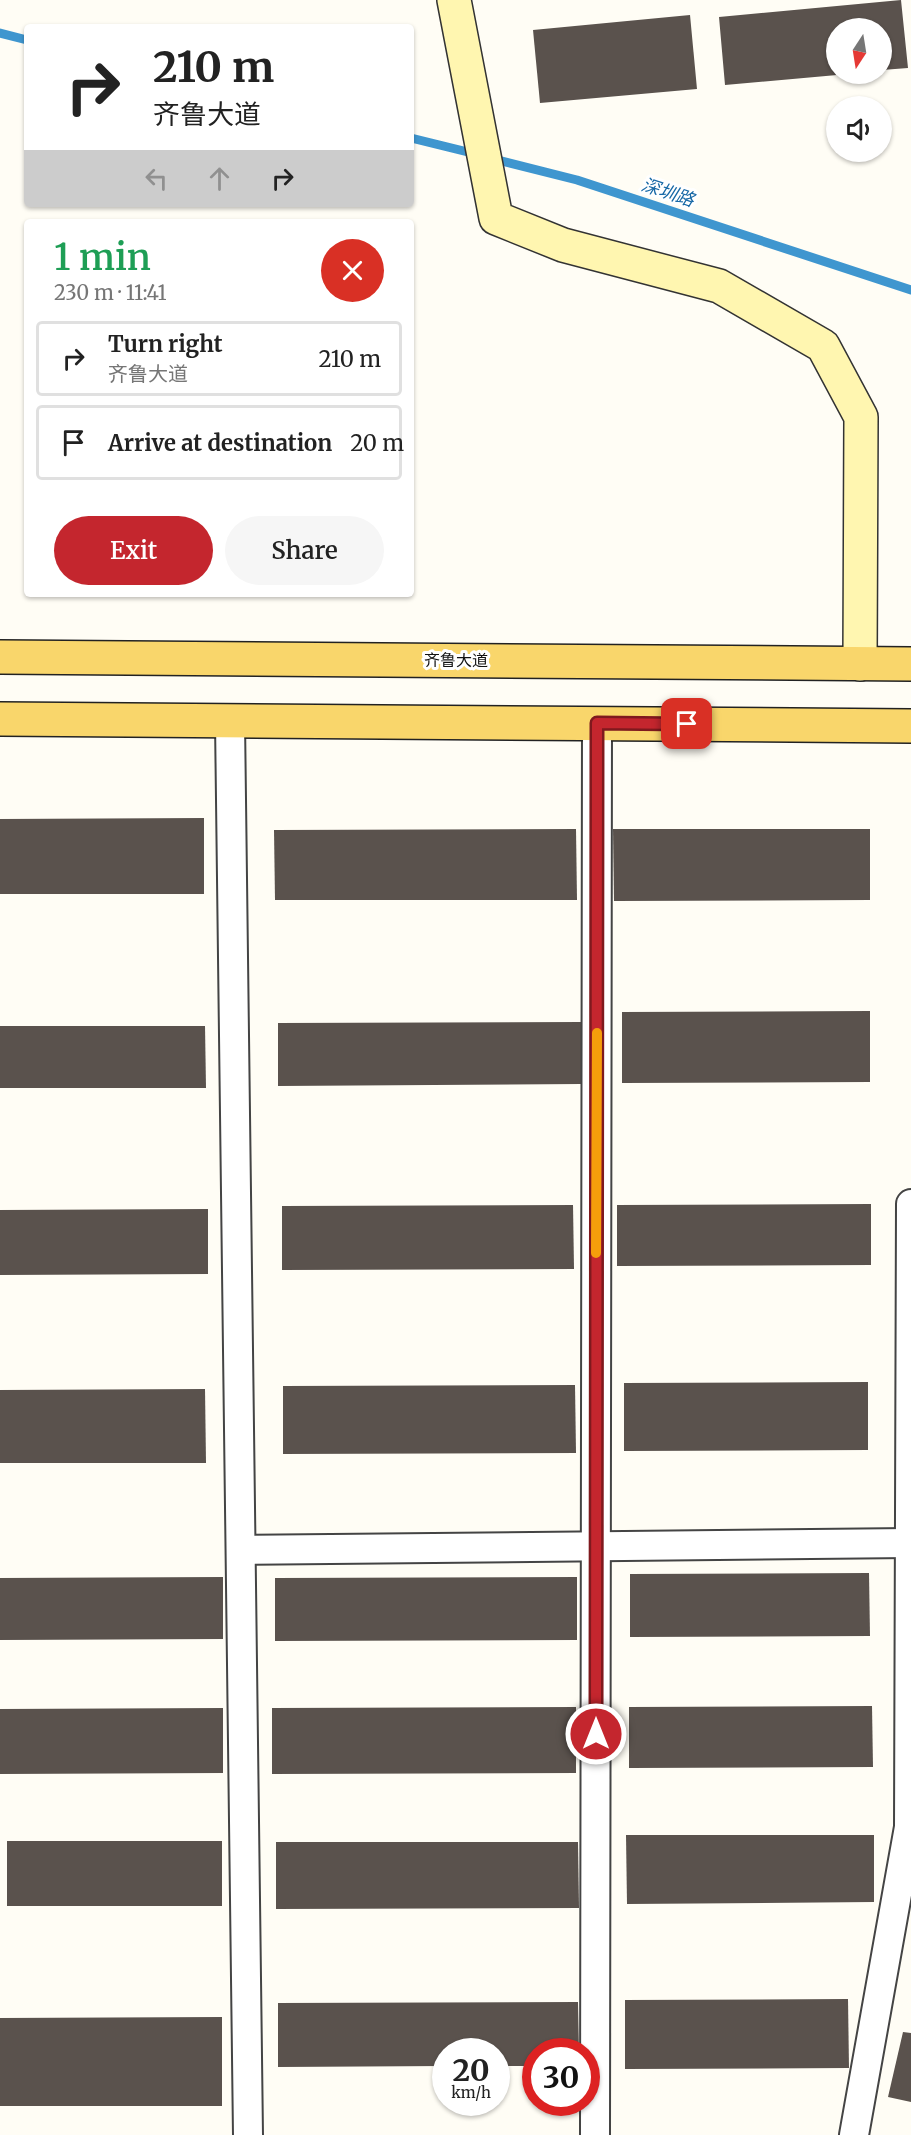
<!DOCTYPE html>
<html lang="en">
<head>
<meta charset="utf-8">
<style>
	body { margin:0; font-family:Merriweather,"Noto Sans SC",serif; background:#f6f6f6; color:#222; height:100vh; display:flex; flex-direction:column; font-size:22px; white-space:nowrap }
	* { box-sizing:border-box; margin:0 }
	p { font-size:20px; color:#767676 }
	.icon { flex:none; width:33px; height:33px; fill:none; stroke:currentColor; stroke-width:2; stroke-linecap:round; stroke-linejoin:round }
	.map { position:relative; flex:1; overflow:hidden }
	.panel { position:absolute; left:24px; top:219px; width:390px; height:378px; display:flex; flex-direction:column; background:#fff; border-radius:6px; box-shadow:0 2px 4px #0004 }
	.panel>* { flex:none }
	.guide { position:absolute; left:24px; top:24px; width:390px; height:183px; border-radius:6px; box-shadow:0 2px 4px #0004; background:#fff; color:#222; overflow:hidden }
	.needle { width:39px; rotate:192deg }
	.controls { position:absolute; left:826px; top:18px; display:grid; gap:12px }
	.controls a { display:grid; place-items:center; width:66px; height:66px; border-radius:50%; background:#fff; box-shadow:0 2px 4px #0004; font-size:30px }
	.speed { position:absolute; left:432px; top:2038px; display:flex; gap:12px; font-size:30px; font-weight:700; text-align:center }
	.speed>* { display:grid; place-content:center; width:78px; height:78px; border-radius:50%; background:#fff; box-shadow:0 2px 4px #0004; line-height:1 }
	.speed small { font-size:15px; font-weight:400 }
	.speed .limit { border:9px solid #d22; background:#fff; color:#111 }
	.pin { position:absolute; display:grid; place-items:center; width:51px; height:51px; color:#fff; margin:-26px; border-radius:12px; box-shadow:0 3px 9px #0006 }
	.me { position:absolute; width:66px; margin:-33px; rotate:0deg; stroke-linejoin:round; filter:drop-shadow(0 0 4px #0008) }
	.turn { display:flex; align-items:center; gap:21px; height:126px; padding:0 30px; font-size:27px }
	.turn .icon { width:78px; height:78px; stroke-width:2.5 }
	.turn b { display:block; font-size:42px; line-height:51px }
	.lanes { display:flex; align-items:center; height:57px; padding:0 30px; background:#0003; justify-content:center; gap:30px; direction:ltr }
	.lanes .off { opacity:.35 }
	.round { display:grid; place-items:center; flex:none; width:63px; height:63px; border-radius:32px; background:#f6f6f6 }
	.head { display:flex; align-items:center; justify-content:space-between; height:102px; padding:0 30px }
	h1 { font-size:36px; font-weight:600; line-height:45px; color:#1e9e55 }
	.cta { display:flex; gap:12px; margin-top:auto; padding:12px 30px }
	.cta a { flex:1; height:69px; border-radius:36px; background:#c4262e; color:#fff; font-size:24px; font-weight:600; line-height:69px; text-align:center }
	.cta a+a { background:#f6f6f6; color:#222 }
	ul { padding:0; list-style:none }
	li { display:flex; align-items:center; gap:18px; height:75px; margin:0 12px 9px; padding:0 18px; border:3px solid #e0e0e0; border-radius:6px }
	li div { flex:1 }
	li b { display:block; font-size:22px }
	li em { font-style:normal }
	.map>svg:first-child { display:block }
</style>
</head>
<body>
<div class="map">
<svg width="911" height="2135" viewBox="0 0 911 2135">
	<rect width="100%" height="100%" fill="#fffdf5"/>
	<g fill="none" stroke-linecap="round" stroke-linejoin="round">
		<g stroke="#3f96cf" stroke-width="9">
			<path d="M 0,33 L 27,40"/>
			<path d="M 411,138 L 476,154"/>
			<path d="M 490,158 L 577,180 L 911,290"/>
		</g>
	</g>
	<g fill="#5a524d">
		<path d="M 901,0 L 908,68 L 882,70 L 882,28 L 837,28 L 837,75 L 725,85 L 719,17 Z"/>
		<path d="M 690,15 L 697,89 L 540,103 L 533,30 Z"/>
		<path d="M 204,818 L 204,894 L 0,894 L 0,819 Z"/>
		<path d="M 576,829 L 577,900 L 275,900 L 274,830 Z"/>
		<path d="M 613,829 L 870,829 L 870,900 L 614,901 Z"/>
		<path d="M 870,1011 L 870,1082 L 622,1083 L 622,1012 Z"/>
		<path d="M 581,1022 L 581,1084 L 278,1086 L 278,1023 Z"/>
		<path d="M 0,1026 L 205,1026 L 206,1088 L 0,1088 Z"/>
		<path d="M 871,1204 L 871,1265 L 617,1266 L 617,1205 Z"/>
		<path d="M 573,1205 L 574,1269 L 282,1270 L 282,1206 Z"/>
		<path d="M 208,1209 L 208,1274 L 0,1275 L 0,1210 Z"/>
		<path d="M 868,1382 L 868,1450 L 624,1451 L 624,1383 Z"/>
		<path d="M 575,1385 L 576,1453 L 283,1454 L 283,1386 Z"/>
		<path d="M 205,1389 L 206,1463 L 0,1463 L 0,1390 Z"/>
		<path d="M 869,1573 L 870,1636 L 630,1637 L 630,1574 Z"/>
		<path d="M 223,1577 L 223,1639 L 0,1640 L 0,1578 Z"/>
		<path d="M 577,1577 L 577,1640 L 275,1641 L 275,1578 Z"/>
		<path d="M 872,1706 L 873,1767 L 629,1768 L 629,1707 Z"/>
		<path d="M 576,1707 L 576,1773 L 272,1774 L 272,1708 Z"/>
		<path d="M 223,1708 L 223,1773 L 0,1774 L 0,1709 Z"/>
		<path d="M 626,1835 L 874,1835 L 874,1902 L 627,1904 Z"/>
		<rect x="7" y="1841" width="215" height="65"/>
		<path d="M 276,1842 L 578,1842 L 579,1908 L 276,1909 Z"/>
		<path d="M 848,1999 L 849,2068 L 625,2069 L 625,2000 Z"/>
		<path d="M 578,2002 L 579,2052 L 536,2052 L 536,2066 L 496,2066 L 496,2052 L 446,2052 L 446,2066 L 278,2067 L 278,2003 Z"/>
		<path d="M 222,2017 L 222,2106 L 0,2106 L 0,2018 Z"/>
		<path d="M 903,2032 L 911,2033 L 911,2102 L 888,2097 Z"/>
	</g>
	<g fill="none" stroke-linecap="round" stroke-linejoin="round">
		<defs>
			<g id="street">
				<path d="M 230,721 L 248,2135"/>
				<path d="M 241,1550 L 910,1543"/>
				<path d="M 595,2135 L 597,723"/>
				<path d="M 854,2135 L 909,1827 L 911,1204"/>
			</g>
			<path id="secondary" d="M 454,0 L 496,218 L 563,245 L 719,286 L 823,346 L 861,417 L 860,664"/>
			<g id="primary">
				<path d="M 0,657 L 911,664"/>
				<path d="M 0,719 L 911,726"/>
			</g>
		</defs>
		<use href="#street" stroke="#444" stroke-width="32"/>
		<use href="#secondary" stroke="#333" stroke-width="36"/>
		<use href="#primary" stroke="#222" stroke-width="36"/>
		<use href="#street" stroke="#fff" stroke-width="28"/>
		<use href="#secondary" stroke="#fff6b0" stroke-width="33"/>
		<use href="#primary" stroke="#f9d66b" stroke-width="33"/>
	</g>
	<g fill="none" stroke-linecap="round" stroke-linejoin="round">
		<defs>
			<path id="route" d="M 596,1734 L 597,723 L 687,724"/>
		</defs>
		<use href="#route" stroke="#7f191e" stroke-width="15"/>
		<use href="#route" stroke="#c4262e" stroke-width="10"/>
		<path stroke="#f59e0b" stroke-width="10" d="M 596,1253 L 597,1033"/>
	</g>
	<g text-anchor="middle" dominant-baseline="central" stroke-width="6" stroke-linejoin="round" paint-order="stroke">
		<g font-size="16" fill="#111" stroke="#fff">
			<text x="456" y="660">齐鲁大道</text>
		</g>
		<g font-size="18" font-style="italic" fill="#1768a6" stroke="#fff">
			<text transform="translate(668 192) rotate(18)">深圳路</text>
		</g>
	</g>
</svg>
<div class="controls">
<a><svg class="needle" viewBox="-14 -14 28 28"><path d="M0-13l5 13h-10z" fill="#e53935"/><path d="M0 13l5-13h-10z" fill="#767676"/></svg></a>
<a><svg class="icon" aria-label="sound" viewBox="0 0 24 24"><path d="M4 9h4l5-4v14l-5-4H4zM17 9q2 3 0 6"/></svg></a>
</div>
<div class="speed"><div>20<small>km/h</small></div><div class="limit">30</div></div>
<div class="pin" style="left:687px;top:724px;background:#d93025"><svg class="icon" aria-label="arrive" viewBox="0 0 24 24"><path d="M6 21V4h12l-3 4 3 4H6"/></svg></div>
<svg class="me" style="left:596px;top:1734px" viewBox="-20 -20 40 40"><circle r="17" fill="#c4262e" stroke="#fff" stroke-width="3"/><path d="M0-11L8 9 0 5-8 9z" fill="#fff"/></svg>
<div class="guide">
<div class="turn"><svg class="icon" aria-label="right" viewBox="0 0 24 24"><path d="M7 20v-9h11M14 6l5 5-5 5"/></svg><div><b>210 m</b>齐鲁大道</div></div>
<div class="lanes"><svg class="icon off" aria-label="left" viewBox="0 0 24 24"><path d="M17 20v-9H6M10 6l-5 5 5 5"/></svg><svg class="icon off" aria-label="ahead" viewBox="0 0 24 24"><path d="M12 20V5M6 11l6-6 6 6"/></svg><svg class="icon" aria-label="right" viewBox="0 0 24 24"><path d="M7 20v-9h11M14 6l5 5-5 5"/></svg></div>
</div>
<section class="panel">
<div class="head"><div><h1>1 min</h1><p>230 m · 11:41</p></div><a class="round" style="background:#d93025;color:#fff"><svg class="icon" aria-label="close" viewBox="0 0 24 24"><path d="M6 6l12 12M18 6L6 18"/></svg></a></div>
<ul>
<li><svg class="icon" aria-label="right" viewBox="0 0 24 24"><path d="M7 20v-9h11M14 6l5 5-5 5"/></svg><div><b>Turn right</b><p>齐鲁大道</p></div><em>210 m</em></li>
<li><svg class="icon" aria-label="arrive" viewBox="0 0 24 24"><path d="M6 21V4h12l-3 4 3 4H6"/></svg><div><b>Arrive at destination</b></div><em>20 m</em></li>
</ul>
<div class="cta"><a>Exit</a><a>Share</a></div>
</section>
</div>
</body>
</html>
